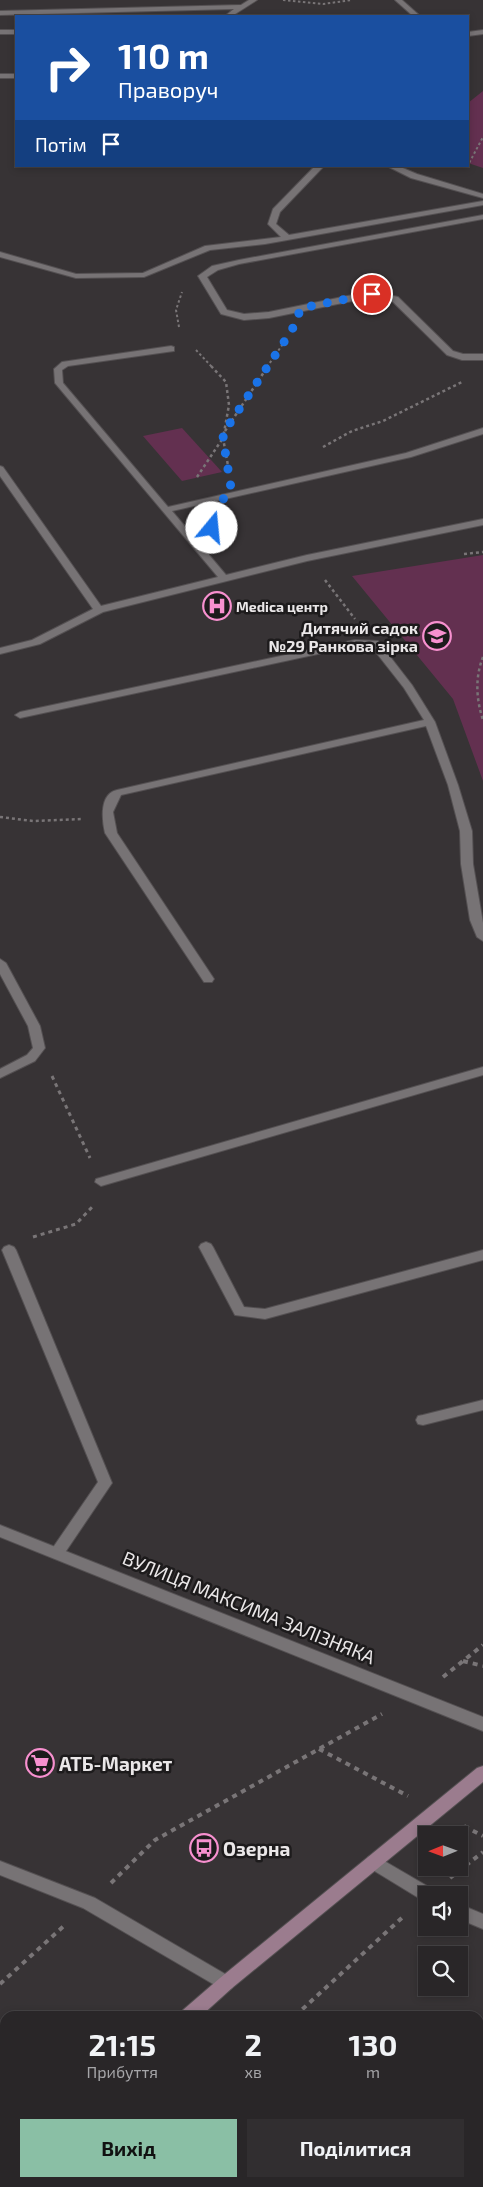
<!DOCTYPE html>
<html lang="uk">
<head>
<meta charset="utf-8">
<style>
	body { margin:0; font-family:"Exo 2",sans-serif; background:#312e30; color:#f1f3f6; height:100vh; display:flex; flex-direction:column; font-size:19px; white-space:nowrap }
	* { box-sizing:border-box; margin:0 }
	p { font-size:16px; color:#a5a5a8 }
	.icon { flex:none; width:28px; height:28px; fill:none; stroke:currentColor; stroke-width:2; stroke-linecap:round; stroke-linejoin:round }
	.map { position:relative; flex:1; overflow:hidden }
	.sheet { position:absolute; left:0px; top:2011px; width:484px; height:176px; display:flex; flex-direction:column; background:#292628; border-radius:15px 15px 0 0; box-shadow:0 2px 8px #0003,0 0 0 1px #454345 }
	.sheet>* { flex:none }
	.guide { position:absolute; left:15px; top:15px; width:454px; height:152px; border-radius:0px; box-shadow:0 2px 8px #0003,0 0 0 1px #454345; background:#1a4fa0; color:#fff; overflow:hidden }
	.needle { width:32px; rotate:269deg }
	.buttons { position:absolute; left:418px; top:1826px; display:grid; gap:10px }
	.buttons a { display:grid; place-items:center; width:50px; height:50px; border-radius:0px; background:#292628; box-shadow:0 2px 8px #0003,0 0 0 1px #454345; font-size:25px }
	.pin { position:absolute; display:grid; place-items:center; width:42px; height:42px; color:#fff; margin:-21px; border:2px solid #fff; border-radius:50%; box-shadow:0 1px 5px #0007 }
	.me { position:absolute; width:55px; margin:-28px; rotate:17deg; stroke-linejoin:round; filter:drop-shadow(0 0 4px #0008) }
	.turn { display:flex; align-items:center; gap:18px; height:105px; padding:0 20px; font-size:22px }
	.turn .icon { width:65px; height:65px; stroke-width:2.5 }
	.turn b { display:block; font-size:35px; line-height:42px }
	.then { display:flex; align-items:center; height:48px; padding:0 20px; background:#0003; gap:10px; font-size:19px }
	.eta { display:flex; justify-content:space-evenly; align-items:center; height:85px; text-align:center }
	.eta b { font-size:30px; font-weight:700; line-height:35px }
	.action { display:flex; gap:10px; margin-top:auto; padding:10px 20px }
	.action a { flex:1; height:58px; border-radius:0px; background:#8abfa5; color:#111; font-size:20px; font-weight:700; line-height:58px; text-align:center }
	.action a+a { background:#312e30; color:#f1f3f6 }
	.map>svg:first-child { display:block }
</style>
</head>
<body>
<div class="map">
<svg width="483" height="2187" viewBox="0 0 483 2187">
	<rect width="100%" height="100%" fill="#373335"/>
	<g fill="#633050">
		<path d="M 483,91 L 483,168 L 468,163 L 468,103 Z"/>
		<path d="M 182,428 L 222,472 L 182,481 L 143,436 Z"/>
		<path d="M 483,555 L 483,781 L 453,699 L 352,576 Z"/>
	</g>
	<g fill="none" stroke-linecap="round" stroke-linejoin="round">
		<defs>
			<g id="lane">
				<path d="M 249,0 L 257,0 L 232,16 L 225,16 L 234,9 L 0,15 L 0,11 L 241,5 Z"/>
				<path d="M 395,0 L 402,0 L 420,16 L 413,16 Z"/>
				<rect x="0" y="30" width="16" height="4"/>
				<path d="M 483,30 L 483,34 L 468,36 L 468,32 Z"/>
				<rect x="0" y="74" width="16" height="4"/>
				<path d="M 315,166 L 324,166 L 280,212 L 276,224 L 289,235 L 483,201 L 483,205 L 265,244 L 210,250 L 144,277 L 76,278 L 0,257 L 0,252 L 76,274 L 143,273 L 205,246 L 281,237 L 268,224 L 273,209 Z"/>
				<path d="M 387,166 L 398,166 L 417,174 L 483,194 L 483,198 L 411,178 Z"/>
				<path d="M 483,215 L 483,219 L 239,264 L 218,270 L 207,277 L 227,310 L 244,314 L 269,312 L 372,291 L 398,297 L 453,351 L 463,354 L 483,354 L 483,360 L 462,360 L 447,355 L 392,301 L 372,297 L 269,318 L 244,320 L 221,314 L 198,276 L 212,266 L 239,260 Z"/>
				<path d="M 171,346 L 174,347 L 174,351 L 68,366 L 62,370 L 63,383 L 168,507 L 406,453 L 483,428 L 483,434 L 411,457 L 172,511 L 226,575 L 307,555 L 483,519 L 483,525 L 307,561 L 103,612 L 40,644 L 0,654 L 0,648 L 32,640 L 93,609 L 0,476 L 0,466 L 3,467 L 101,606 L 218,577 L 55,383 L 54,369 L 62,362 Z"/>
				<path d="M 355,640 L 378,641 L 412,685 L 435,722 L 458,785 L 472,831 L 473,864 L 483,923 L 483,941 L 477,937 L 470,920 L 461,864 L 460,831 L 448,785 L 426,726 L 121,795 L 113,812 L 117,833 L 214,979 L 212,982 L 204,982 L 105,833 C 102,820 99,794 117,790 L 424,720 L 404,688 L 371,646 L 355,646 L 20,718 L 15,715 L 20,712 Z"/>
				<path d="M 0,959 L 6,963 L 40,1026 L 45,1048 L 35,1061 L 0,1078 L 0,1069 L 27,1055 L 33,1048 L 28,1026 L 0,974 Z"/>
				<path d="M 483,1067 L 483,1075 L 101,1186 L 95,1182 L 96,1179 Z"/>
				<path d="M 206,1242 L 211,1244 L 213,1247 L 244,1307 L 265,1309 L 483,1250 L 483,1260 L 265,1319 L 235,1315 L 199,1247 L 201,1244 Z"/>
				<path d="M 9,1245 L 14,1247 L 16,1250 L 112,1483 L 62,1557 L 57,1559 L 52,1557 L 50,1553 L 52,1549 L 98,1482 L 2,1250 L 4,1247 Z"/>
				<path d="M 483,1400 L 483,1410 L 423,1425 L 418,1424 L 416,1420 L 418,1416 L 423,1415 Z"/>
				<path d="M 0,1861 L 95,1898 L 232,1978 L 235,1983 L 232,1988 L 226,1991 L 220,1988 L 83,1908 L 0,1875 Z"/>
			</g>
			<g id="street">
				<path d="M 0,1525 L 483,1717 L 483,1731 L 0,1537 Z"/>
				<path d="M 374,1855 L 434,1890 L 436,1895 L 426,1895 L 426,1902 L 422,1900 L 368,1867 L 366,1862 L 368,1857 Z"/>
				<path d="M 459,1904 L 483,1914 L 483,1929 L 459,1919 Z"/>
				<path d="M 62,2182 L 81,2182 L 83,2187 L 64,2187 Z"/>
			</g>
			<g id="secondary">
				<path d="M 483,1766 L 483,1782 L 232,1988 L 201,2016 L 180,2016 L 183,2010 L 220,1978 L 477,1768 Z"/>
				<path d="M 5,2170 L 5,2182 L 13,2182 L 9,2187 L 0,2187 L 0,2172 Z"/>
			</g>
		</defs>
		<use href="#lane" stroke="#545052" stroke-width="2"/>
		<use href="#street" stroke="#545052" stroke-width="2"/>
		<use href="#secondary" stroke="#545052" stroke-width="2"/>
		<g stroke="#797577" stroke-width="2" stroke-dasharray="2.5 2.5" stroke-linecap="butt">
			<path d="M 283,0 L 323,4 L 352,0"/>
			<path d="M 467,167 L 483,137"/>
			<path d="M 179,327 L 176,310 L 182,292"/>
			<path d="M 196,350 L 212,367"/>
			<path d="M 267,367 L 287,338"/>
		</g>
		<g stroke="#797577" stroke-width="2.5" stroke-dasharray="3 3" stroke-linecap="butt">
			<path d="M 211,366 L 226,382 L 229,405 L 223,438 L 229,471"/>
			<path d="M 225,431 L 268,366"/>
			<path d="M 323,447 L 352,431 L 383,421 L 462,382"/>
			<path d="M 197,477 L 223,438"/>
			<path d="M 464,554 L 483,552"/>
			<path d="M 325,580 L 355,619"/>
			<path d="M 483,657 C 475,677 476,699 483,720"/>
			<path d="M 0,817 L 33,821 L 81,819"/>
		</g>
		<g stroke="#797577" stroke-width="3" stroke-dasharray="4 4" stroke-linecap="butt">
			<path d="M 52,1076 L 90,1158"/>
			<path d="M 33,1237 L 76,1224 L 94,1205"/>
		</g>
		<g stroke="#797577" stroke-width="4" stroke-dasharray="5 5" stroke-linecap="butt">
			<path d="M 463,1661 L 483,1666"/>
			<path d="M 443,1677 L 483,1645"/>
			<path d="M 319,1749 L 408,1796"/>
			<path d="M 464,1826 L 483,1836"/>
			<path d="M 450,1878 L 483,1852"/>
			<path d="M 111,1883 L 155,1840 L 382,1714"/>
			<path d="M 0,1984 L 66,1924"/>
			<path d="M 295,2016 L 405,1915"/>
			<path d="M 107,2187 L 112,2182"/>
		</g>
		<use href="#lane" fill="#777375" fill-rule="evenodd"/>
		<use href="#street" fill="#777375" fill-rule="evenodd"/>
		<use href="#secondary" fill="#9b7c8e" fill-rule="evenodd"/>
	</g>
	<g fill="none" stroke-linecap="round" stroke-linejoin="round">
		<path stroke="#1a73e8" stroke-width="9" stroke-dasharray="0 16.2" d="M 212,528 L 214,512 L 231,488 L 223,438 L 224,432 L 292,330 L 301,308 L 372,294"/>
	</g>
	<defs>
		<symbol id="hospital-ring" viewBox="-11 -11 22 22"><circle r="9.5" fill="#1d1b1c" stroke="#f790cf" stroke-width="1.5"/><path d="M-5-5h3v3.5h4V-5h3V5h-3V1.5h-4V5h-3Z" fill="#f790cf"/></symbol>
		<symbol id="school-ring" viewBox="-11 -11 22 22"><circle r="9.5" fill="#1d1b1c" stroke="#f790cf" stroke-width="1.5"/><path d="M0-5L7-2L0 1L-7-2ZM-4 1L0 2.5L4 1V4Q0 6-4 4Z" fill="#f790cf"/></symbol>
		<symbol id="supermarket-ring" viewBox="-11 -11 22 22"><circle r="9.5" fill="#1d1b1c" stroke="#f790cf" stroke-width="1.5"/><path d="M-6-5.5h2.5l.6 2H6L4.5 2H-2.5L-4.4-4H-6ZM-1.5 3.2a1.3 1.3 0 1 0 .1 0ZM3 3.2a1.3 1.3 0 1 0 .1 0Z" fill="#f790cf"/></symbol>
		<symbol id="bus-ring" viewBox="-11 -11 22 22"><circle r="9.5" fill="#1d1b1c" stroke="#f790cf" stroke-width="1.5"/><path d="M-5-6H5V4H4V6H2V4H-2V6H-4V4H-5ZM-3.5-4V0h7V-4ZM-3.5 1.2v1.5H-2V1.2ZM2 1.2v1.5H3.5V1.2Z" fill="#f790cf"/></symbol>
	</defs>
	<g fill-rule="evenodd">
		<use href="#hospital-ring" x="201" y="590" width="32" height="32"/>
		<use href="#school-ring" x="421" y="620" width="32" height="32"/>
		<use href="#supermarket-ring" x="24" y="1747" width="32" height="32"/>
		<use href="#bus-ring" x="188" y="1832" width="32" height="32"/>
	</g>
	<g text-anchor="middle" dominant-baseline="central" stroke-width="5" stroke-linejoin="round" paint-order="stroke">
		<g font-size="14" font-weight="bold" fill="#eae7e8" stroke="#1d1b1c" text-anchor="start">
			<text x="236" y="606">Medica центр</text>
		</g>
		<g font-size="16" font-weight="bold" fill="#eae7e8" stroke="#1d1b1c" text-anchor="end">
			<text x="418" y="627">Дитячий садок<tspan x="418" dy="18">№29 Ранкова зірка</tspan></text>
		</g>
		<g font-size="19" fill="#eae7e8" stroke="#1d1b1c">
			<text transform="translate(249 1607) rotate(22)">ВУЛИЦЯ МАКСИМА ЗАЛІЗНЯКА</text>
		</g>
		<g font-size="19" font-weight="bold" fill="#eae7e8" stroke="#1d1b1c" text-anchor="start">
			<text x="59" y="1763">АТБ-Маркет</text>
			<text x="223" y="1848">Озерна</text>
		</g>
	</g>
</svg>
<div class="buttons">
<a><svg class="needle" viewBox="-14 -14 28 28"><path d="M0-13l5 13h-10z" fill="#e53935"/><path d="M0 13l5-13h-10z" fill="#a5a5a8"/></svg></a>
<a><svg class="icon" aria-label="sound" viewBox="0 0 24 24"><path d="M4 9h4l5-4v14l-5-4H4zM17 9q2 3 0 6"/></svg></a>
<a><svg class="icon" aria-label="search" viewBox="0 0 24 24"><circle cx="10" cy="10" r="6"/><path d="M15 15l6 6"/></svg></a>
</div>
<div class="pin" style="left:372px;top:294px;background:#d93025"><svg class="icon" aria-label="arrive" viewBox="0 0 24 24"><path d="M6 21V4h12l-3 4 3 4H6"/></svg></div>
<svg class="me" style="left:212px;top:528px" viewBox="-20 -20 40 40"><circle r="19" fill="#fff"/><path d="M0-13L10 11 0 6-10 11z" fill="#1a73e8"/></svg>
<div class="guide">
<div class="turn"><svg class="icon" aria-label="right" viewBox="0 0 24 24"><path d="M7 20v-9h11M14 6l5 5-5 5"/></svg><div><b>110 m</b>Праворуч</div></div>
<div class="then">Потім<svg class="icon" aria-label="arrive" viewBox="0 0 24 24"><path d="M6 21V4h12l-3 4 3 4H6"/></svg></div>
</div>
<section class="sheet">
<div class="eta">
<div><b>21:15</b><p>Прибуття</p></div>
<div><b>2</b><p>хв</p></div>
<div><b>130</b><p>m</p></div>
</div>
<div class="action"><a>Вихід</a><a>Поділитися</a></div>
</section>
</div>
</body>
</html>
